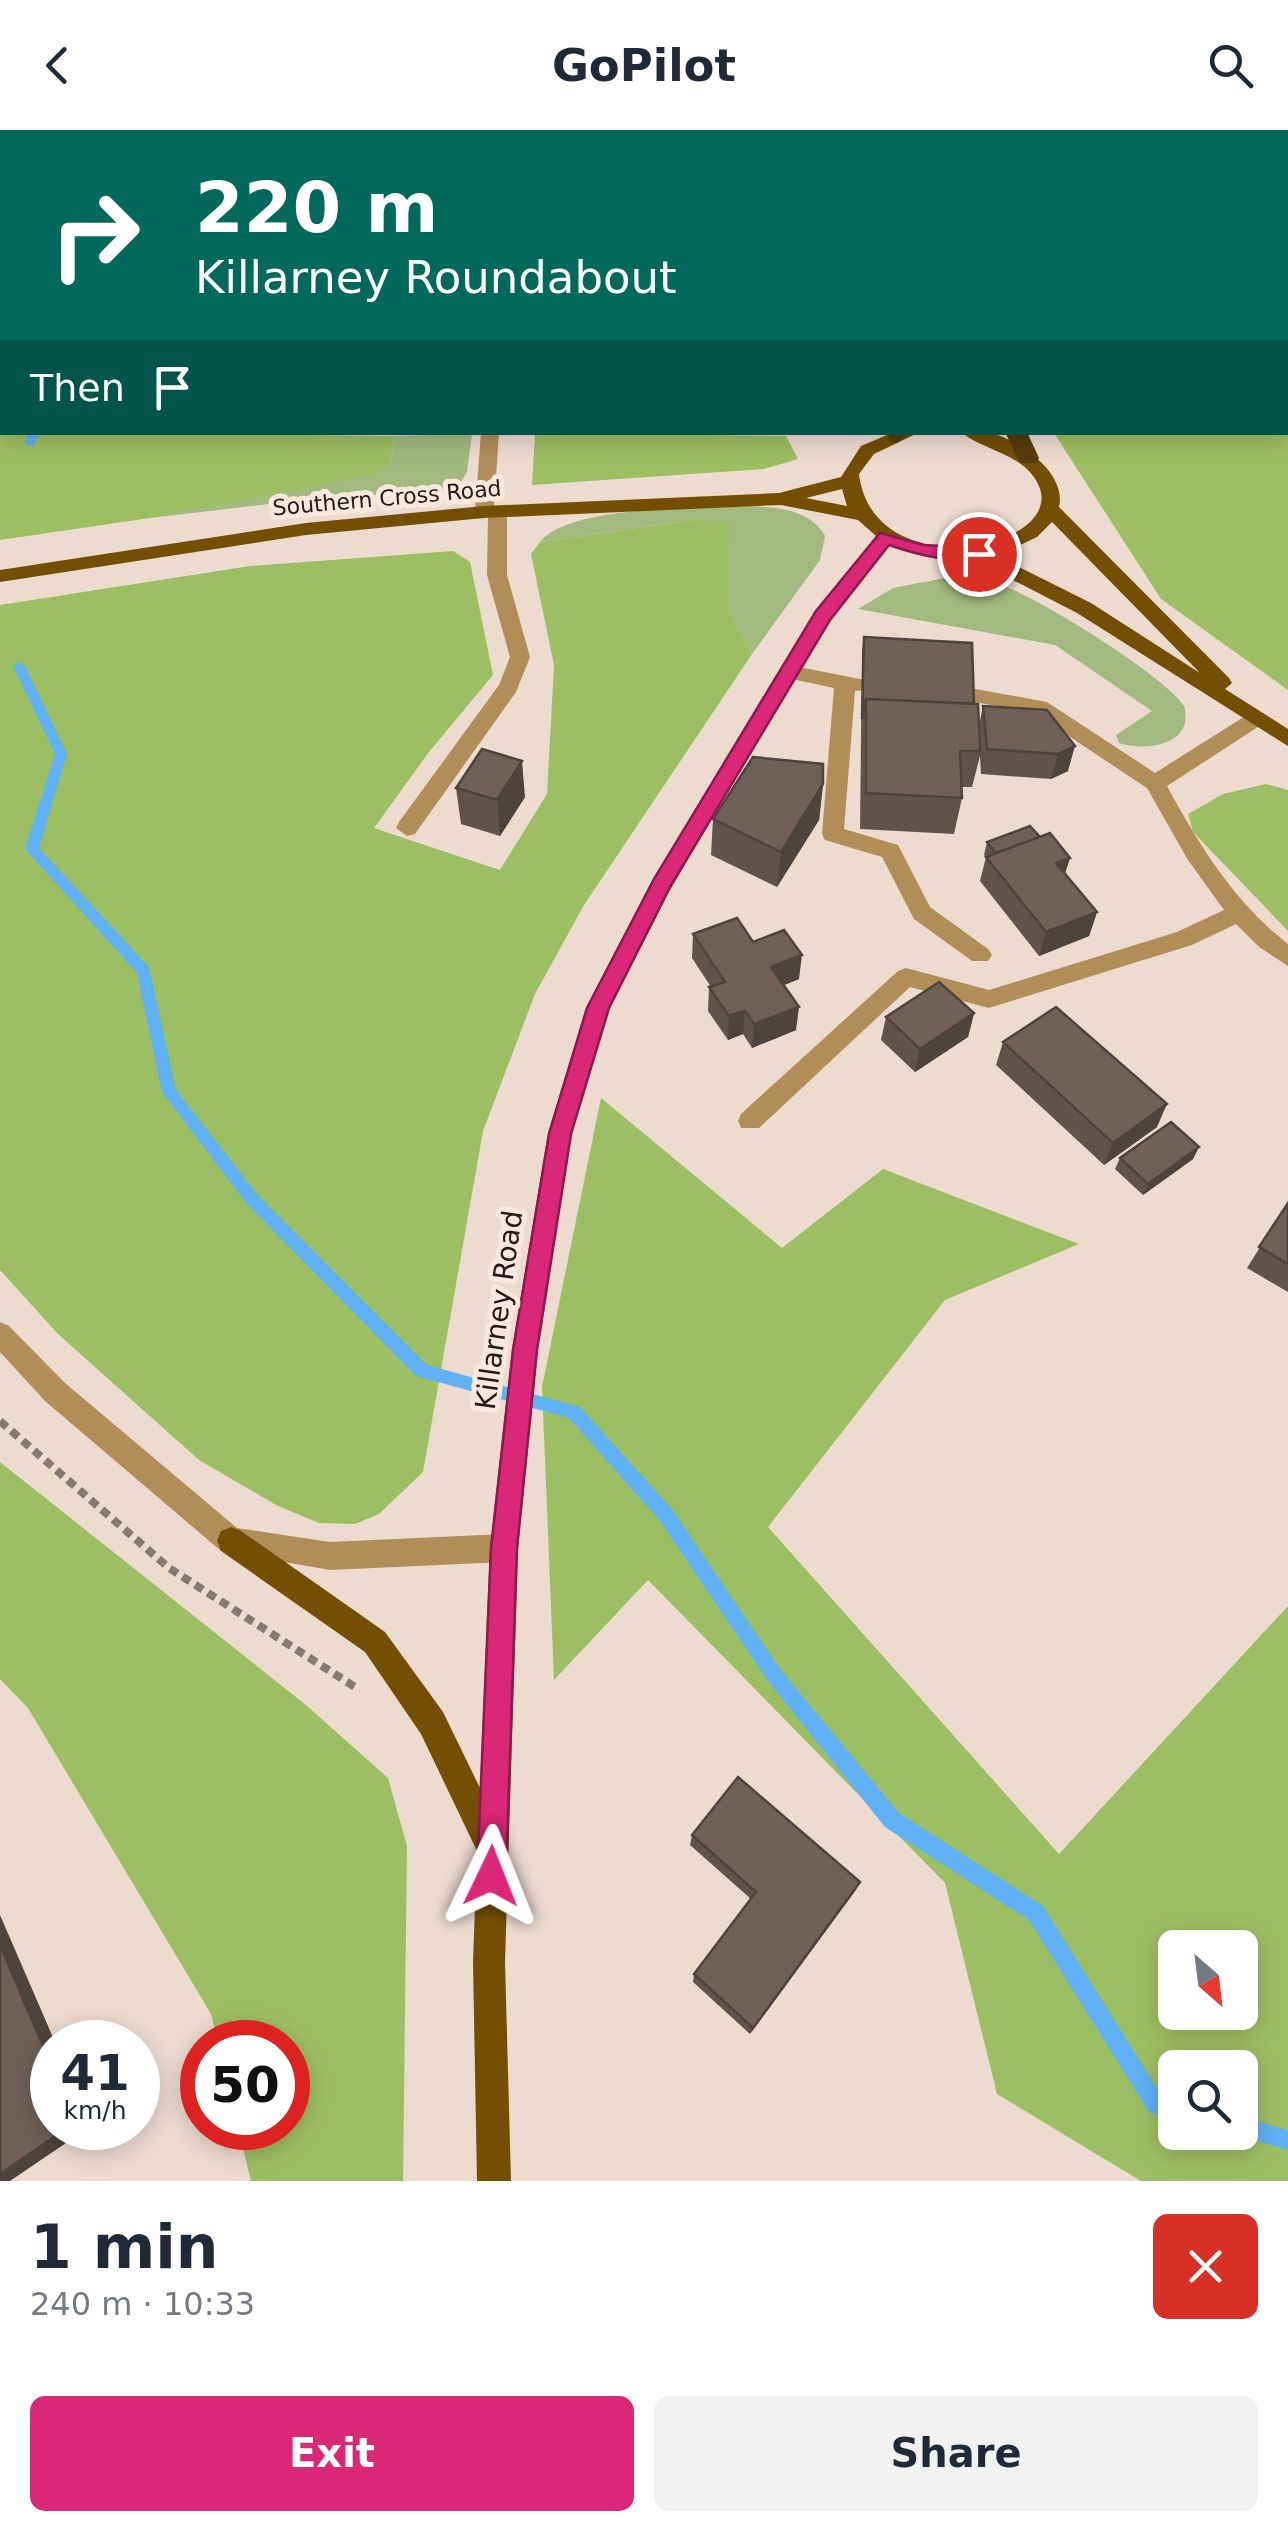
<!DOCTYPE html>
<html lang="en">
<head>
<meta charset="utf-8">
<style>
	body { margin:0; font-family:"DejaVu Sans",sans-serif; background:#f2f2f3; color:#1f2937; height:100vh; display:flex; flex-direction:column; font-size:38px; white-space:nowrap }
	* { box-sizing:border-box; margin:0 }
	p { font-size:32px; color:#747a83 }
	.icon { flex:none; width:55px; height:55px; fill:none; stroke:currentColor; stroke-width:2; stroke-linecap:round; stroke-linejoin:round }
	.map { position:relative; height:2051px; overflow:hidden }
	.sheet { display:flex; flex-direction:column; background:#fff; flex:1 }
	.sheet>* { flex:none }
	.hud { position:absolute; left:0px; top:0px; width:1290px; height:305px; box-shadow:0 5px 25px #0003; background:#00695c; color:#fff; overflow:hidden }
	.needle { width:65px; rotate:152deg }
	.fabs { position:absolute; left:1158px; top:1800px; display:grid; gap:20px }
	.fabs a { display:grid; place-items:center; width:100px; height:100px; border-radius:15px; background:#fff; box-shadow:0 5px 25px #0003; font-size:50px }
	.speed { position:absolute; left:30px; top:1890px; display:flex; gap:20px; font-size:50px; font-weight:700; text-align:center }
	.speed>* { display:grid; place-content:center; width:130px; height:130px; border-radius:50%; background:#fff; box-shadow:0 5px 25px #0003; line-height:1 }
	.speed small { font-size:25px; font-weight:400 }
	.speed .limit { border:15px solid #d22; background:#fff; color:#111 }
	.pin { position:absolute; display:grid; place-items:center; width:85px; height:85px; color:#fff; margin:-42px; border:5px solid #fff; border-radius:50%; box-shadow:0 2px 10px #0007 }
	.me { position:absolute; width:110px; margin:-55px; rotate:2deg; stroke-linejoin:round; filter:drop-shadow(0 0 8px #0008) }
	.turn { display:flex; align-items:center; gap:35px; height:210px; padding:0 30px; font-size:45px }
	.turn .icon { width:130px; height:130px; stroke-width:2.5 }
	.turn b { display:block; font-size:70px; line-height:85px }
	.then { display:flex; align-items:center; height:95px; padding:0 30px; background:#0003; gap:20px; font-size:38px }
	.round { display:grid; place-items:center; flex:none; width:105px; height:105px; border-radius:15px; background:#f2f2f3 }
	.summary { display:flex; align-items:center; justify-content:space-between; height:170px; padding:0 30px }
	h1 { font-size:60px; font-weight:700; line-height:75px }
	.button { display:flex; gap:20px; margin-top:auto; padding:20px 30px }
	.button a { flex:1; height:115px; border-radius:15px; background:#db2777; color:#fff; font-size:40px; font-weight:700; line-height:115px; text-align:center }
	.button a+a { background:#f2f2f3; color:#1f2937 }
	header { display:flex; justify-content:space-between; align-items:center; height:130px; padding:0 30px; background:#fff; font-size:45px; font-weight:700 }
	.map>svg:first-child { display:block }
</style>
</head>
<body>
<header><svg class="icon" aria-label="back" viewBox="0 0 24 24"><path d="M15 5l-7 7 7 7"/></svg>GoPilot<svg class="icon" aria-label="search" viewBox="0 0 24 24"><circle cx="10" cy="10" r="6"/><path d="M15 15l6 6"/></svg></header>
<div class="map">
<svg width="1288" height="2051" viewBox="0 0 1288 2051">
	<rect width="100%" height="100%" fill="#eedbd0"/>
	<g fill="#a2b980">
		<path d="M 472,304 L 467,342 L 457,359 L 286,372 L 150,388 L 391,332 L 394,306 Z"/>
		<path d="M 735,376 C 766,377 808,375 825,406 L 820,430 L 752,524 L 727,477 L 693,390 L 540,412 C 569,376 689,379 735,376 Z"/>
		<path d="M 945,448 C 965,449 986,449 1006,457 C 1042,470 1165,546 1184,576 C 1195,615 1146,622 1119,613 L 1116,605 L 1152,581 L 1055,515 L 858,479 L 893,458 Z"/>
	</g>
	<g fill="#9dbf63" fill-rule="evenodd">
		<path d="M 0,0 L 568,0 L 2,2 L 2,302 L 394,306 L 391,332 L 376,344 L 150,388 L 0,410 Z"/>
		<path d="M 1288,27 L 1288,560 L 1161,469 L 1054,303 L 1288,302 Z"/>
		<path d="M 535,303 L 786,306 L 798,329 L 764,339 L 532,355 Z"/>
		<path d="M 693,390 L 729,392 L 727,477 L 752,524 L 584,775 L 535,864 L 483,1001 L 423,1342 L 379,1384 L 355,1394 L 319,1393 L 278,1376 L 199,1330 L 58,1204 L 0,1140 L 0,475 L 250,436 L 453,421 L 470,432 L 493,545 L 429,622 L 374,698 L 500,740 L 547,664 L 554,535 L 531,424 L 540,412 Z"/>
		<path d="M 1266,654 L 1288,660 L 1288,801 L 1193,702 L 1188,684 L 1223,664 Z"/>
		<path d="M 601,968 L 782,1118 L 883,1039 L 1079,1114 L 945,1170 L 768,1397 L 1059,1724 L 1288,1476 L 1288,2051 L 1141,2051 L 997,1964 L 945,1753 L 648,1450 L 554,1550 L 542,1257 ZM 1175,1818 L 1240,1818 L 1240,1882 L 1175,1882 ZM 1175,1938 L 1240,1938 L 1240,2002 L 1175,2002 Z"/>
		<path d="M 0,1332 L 306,1575 L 388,1648 L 407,1716 L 403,2051 L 251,2051 L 238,1998 L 288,1998 L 288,1912 L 218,1912 L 211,1884 L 28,1578 L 0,1549 Z"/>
	</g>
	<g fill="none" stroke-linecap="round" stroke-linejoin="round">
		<g fill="#5fb1f3" fill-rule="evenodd">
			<path d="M 378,0 L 388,0 L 386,2 L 378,2 Z"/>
			<path d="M 29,302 L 40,302 L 34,315 L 30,316 L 25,313 Z"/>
			<path d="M 19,532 L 25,536 L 67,624 L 39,718 L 149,837 L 176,960 L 257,1064 L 427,1235 L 580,1277 L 672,1379 L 780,1539 L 899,1683 L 1043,1776 L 1162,1966 L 1175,1970 L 1175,1990 L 1149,1982 L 1029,1790 L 885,1697 L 768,1551 L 660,1391 L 569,1288 L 416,1246 L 247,1074 L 162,962 L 137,843 L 25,719 L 55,624 L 13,536 Z"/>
			<path d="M 1240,1987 L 1288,2000 L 1288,2020 L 1233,2004 L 1232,2002 L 1240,2002 Z"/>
		</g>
		<path stroke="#867972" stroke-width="8" stroke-dasharray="9 6" stroke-linecap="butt" d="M 0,1291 L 169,1438 L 355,1557"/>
		<g fill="#b18d58" fill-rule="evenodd">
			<path d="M 481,302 L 499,302 L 494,377 L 507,382 L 507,445 L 530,527 L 516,562 L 415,704 L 407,706 L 396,698 L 399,692 L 499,555 L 510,527 L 487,445 L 488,387 L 475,382 Z"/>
			<path d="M 789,535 L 865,550 L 865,560 L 855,561 L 844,699 L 898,715 L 930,777 L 988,819 L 992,825 L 988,831 L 972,831 L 914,789 L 882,727 L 825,710 L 822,704 L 834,558 L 782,547 L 782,537 Z"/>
			<path d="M 970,558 L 1047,572 L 1155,643 L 1250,583 L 1264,583 L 1264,593 L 1167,656 C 1199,715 1235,773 1288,814 L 1288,836 L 1259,817 L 1236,794 L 1192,815 L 989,878 L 910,857 L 759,998 L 741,998 L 738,991 L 741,984 L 898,841 L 906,838 L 989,860 L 1177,802 L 1224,780 L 1188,730 L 1147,658 L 1034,583 L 963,570 L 960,565 Z"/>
			<path d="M 0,1192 L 9,1196 L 65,1253 L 237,1398 L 330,1412 L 504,1404 L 514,1408 L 518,1418 L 514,1428 L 504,1432 L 330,1440 L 221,1421 L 45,1271 L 0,1222 Z"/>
		</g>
		<path fill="#744e02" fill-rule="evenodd" d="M 894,302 L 920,302 L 874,324 L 859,344 C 873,460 1074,418 1037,352 C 1021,323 984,321 961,302 C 972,302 984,301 994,304 C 1022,312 1067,344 1059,377 L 1229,548 L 1232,553 L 1225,559 L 1288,599 L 1288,616 L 1077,483 L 974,430 L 944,431 L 890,415 L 830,490 L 671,758 L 610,878 L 572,1003 L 538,1219 L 518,1418 L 505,1832 L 511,2051 L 477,2051 L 473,1832 L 477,1721 L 421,1604 L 365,1522 L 221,1421 L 217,1411 L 221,1401 L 231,1397 L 241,1401 L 385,1502 L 443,1582 L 480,1658 L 490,1418 L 512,1219 L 548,1003 L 586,878 L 653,749 L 813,486 L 876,406 L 858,390 L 781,375 L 484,388 L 306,405 L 0,452 L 0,440 L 306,393 L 484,376 L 779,363 L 841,347 L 861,316 ZM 842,359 L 847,376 L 806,368 ZM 1052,392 L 1200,543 L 1091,473 L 997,426 L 1037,407 Z"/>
		<g fill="#573b08" fill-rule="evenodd">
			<path d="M 1254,0 L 1279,0 L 1280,2 L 1256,2 Z"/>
			<path d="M 888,302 L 910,302 L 897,313 L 889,311 Z"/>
			<path d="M 1005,302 L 1027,302 L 1039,328 L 1036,333 L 1020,333 Z"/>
		</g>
	</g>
	<g fill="#61534c">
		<path d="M 864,507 L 974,574 L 979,595 L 983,576 L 1047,580 L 1068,641 L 1051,649 L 981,644 L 980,626 L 972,657 L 962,657 L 962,668 L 954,704 L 860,699 L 862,521 Z"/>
		<path d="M 823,654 L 819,690 L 777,757 L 711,725 L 713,689 Z"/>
		<path d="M 456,658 L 525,667 L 500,706 L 461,694 Z"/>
		<path d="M 1040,707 L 1070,728 L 1065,743 L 1097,782 L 1089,806 L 1039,826 L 980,751 L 986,727 L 984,725 L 987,712 Z"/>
		<path d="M 693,804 L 753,812 L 799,849 L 784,855 L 796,900 L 752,918 L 743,904 L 728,910 L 708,881 L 709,857 L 711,857 L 692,828 Z"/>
		<path d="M 974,883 L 968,907 L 915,942 L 881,910 L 886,887 Z"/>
		<path d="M 1003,912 L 1157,997 L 1104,1035 L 996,935 Z"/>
		<path d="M 1199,1017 L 1193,1029 L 1143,1065 L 1115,1039 L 1120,1028 Z"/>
		<path d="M 1288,1073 L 1288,1162 L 1247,1138 Z"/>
		<path d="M 692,1705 L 860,1752 L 855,1761 L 750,1904 L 693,1852 L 694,1844 L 751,1769 L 690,1715 Z"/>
	</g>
	<g fill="#4f433e">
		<path d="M 1075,616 L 1068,641 L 1051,649 L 1058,624 Z"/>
		<path d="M 522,631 L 525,667 L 500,706 L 497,670 Z"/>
		<path d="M 823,654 L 819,690 L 777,757 L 781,722 Z"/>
		<path d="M 1070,728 L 1062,752 L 1056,733 Z"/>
		<path d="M 1097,782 L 1089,806 L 1039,826 L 1046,802 Z"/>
		<path d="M 802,825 L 799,849 L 769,861 L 771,837 Z"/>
		<path d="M 799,877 L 796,900 L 752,918 L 754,894 Z"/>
		<path d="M 745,881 L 743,904 L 728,910 L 729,886 Z"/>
		<path d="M 974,883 L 968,907 L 915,942 L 920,919 Z"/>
		<path d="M 1167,974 L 1157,997 L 1104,1035 L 1113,1013 Z"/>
		<path d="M 1199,1017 L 1193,1029 L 1143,1065 L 1148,1054 Z"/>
		<path d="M 860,1752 L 855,1761 L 750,1904 L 753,1898 Z"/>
		<path d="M 0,1785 L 55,1912 L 52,1912 L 52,1937 L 0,1815 Z"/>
		<path d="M 67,1998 L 88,1998 L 10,2051 L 0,2051 L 0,2044 Z"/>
	</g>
	<g fill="#716058" stroke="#4f433e" stroke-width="2.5">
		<path d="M 864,507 L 972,513 L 974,574 L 866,569 L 862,589 Z"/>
		<path d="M 866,569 L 978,574 L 980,621 L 960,621 L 962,668 L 866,663 Z"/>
		<path d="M 983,576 L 1047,580 L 1075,616 L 1058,624 L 987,619 Z"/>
		<path d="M 482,619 L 522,631 L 497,670 L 456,658 Z"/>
		<path d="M 753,627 L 823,634 L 823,654 L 781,722 L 713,689 Z"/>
		<path d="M 1030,696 L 1040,707 L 996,723 L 987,712 Z"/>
		<path d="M 1050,703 L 1070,728 L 1056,733 L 1097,782 L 1046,802 L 986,727 Z"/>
		<path d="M 737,788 L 753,812 L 784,800 L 802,825 L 771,837 L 799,877 L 754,894 L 745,881 L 729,886 L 709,857 L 725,852 L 693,804 Z"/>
		<path d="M 939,852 L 974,883 L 920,919 L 886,887 Z"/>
		<path d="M 1056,877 L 1167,974 L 1113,1013 L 1003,912 Z"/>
		<path d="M 1171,992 L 1199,1017 L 1148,1054 L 1120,1028 Z"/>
		<path d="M 1288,1073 L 1288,1134 L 1259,1117 Z"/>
		<path d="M 738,1647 L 860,1752 L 753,1898 L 694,1844 L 756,1762 L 692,1705 Z"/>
		<path d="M 0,1815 L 52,1937 L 52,1998 L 67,1998 L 0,2044 Z"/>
	</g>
	<path fill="#db2777" stroke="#8e194d" stroke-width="2.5" d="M 880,403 L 924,415 L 979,418 L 988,424 C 968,439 912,423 889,415 L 830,490 L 670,757 L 609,878 L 571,1004 L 537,1220 L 517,1418 L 506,1746 L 501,1756 L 491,1761 L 481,1756 L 477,1746 L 491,1418 L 513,1220 L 549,1004 L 587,878 L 654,749 L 816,481 Z"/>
	<g text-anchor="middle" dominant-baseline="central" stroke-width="10" stroke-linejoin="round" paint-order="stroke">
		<g font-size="22" fill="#211a16" stroke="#fbe8dd">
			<text transform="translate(387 368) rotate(-5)">Southern Cross Road</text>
		</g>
		<g font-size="28" fill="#211a16" stroke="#fbe8dd">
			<text transform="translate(499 1180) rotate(-82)">Killarney Road</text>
		</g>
	</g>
</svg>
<div class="fabs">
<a><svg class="needle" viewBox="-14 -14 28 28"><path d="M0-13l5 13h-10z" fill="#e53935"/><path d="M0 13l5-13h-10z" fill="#747a83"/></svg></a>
<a><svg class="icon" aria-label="search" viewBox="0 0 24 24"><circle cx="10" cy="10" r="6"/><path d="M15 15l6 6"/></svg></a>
</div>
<div class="speed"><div>41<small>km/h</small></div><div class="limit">50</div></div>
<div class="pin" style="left:979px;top:424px;background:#d93025"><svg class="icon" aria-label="arrive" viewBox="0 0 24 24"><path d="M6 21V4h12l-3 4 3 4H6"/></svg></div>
<svg class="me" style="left:491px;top:1746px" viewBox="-20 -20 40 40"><path d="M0-17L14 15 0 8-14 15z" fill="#db2777" stroke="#fff" stroke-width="4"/></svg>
<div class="hud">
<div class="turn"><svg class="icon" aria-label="right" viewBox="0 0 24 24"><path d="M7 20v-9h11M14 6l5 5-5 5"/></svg><div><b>220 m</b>Killarney Roundabout</div></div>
<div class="then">Then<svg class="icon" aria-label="arrive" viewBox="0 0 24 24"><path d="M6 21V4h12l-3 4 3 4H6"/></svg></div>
</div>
</div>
<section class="sheet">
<div class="summary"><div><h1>1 min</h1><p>240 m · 10:33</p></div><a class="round" style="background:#d93025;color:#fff"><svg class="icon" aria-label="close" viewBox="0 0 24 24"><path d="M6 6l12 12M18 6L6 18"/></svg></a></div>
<div class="button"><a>Exit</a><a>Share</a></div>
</section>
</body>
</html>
